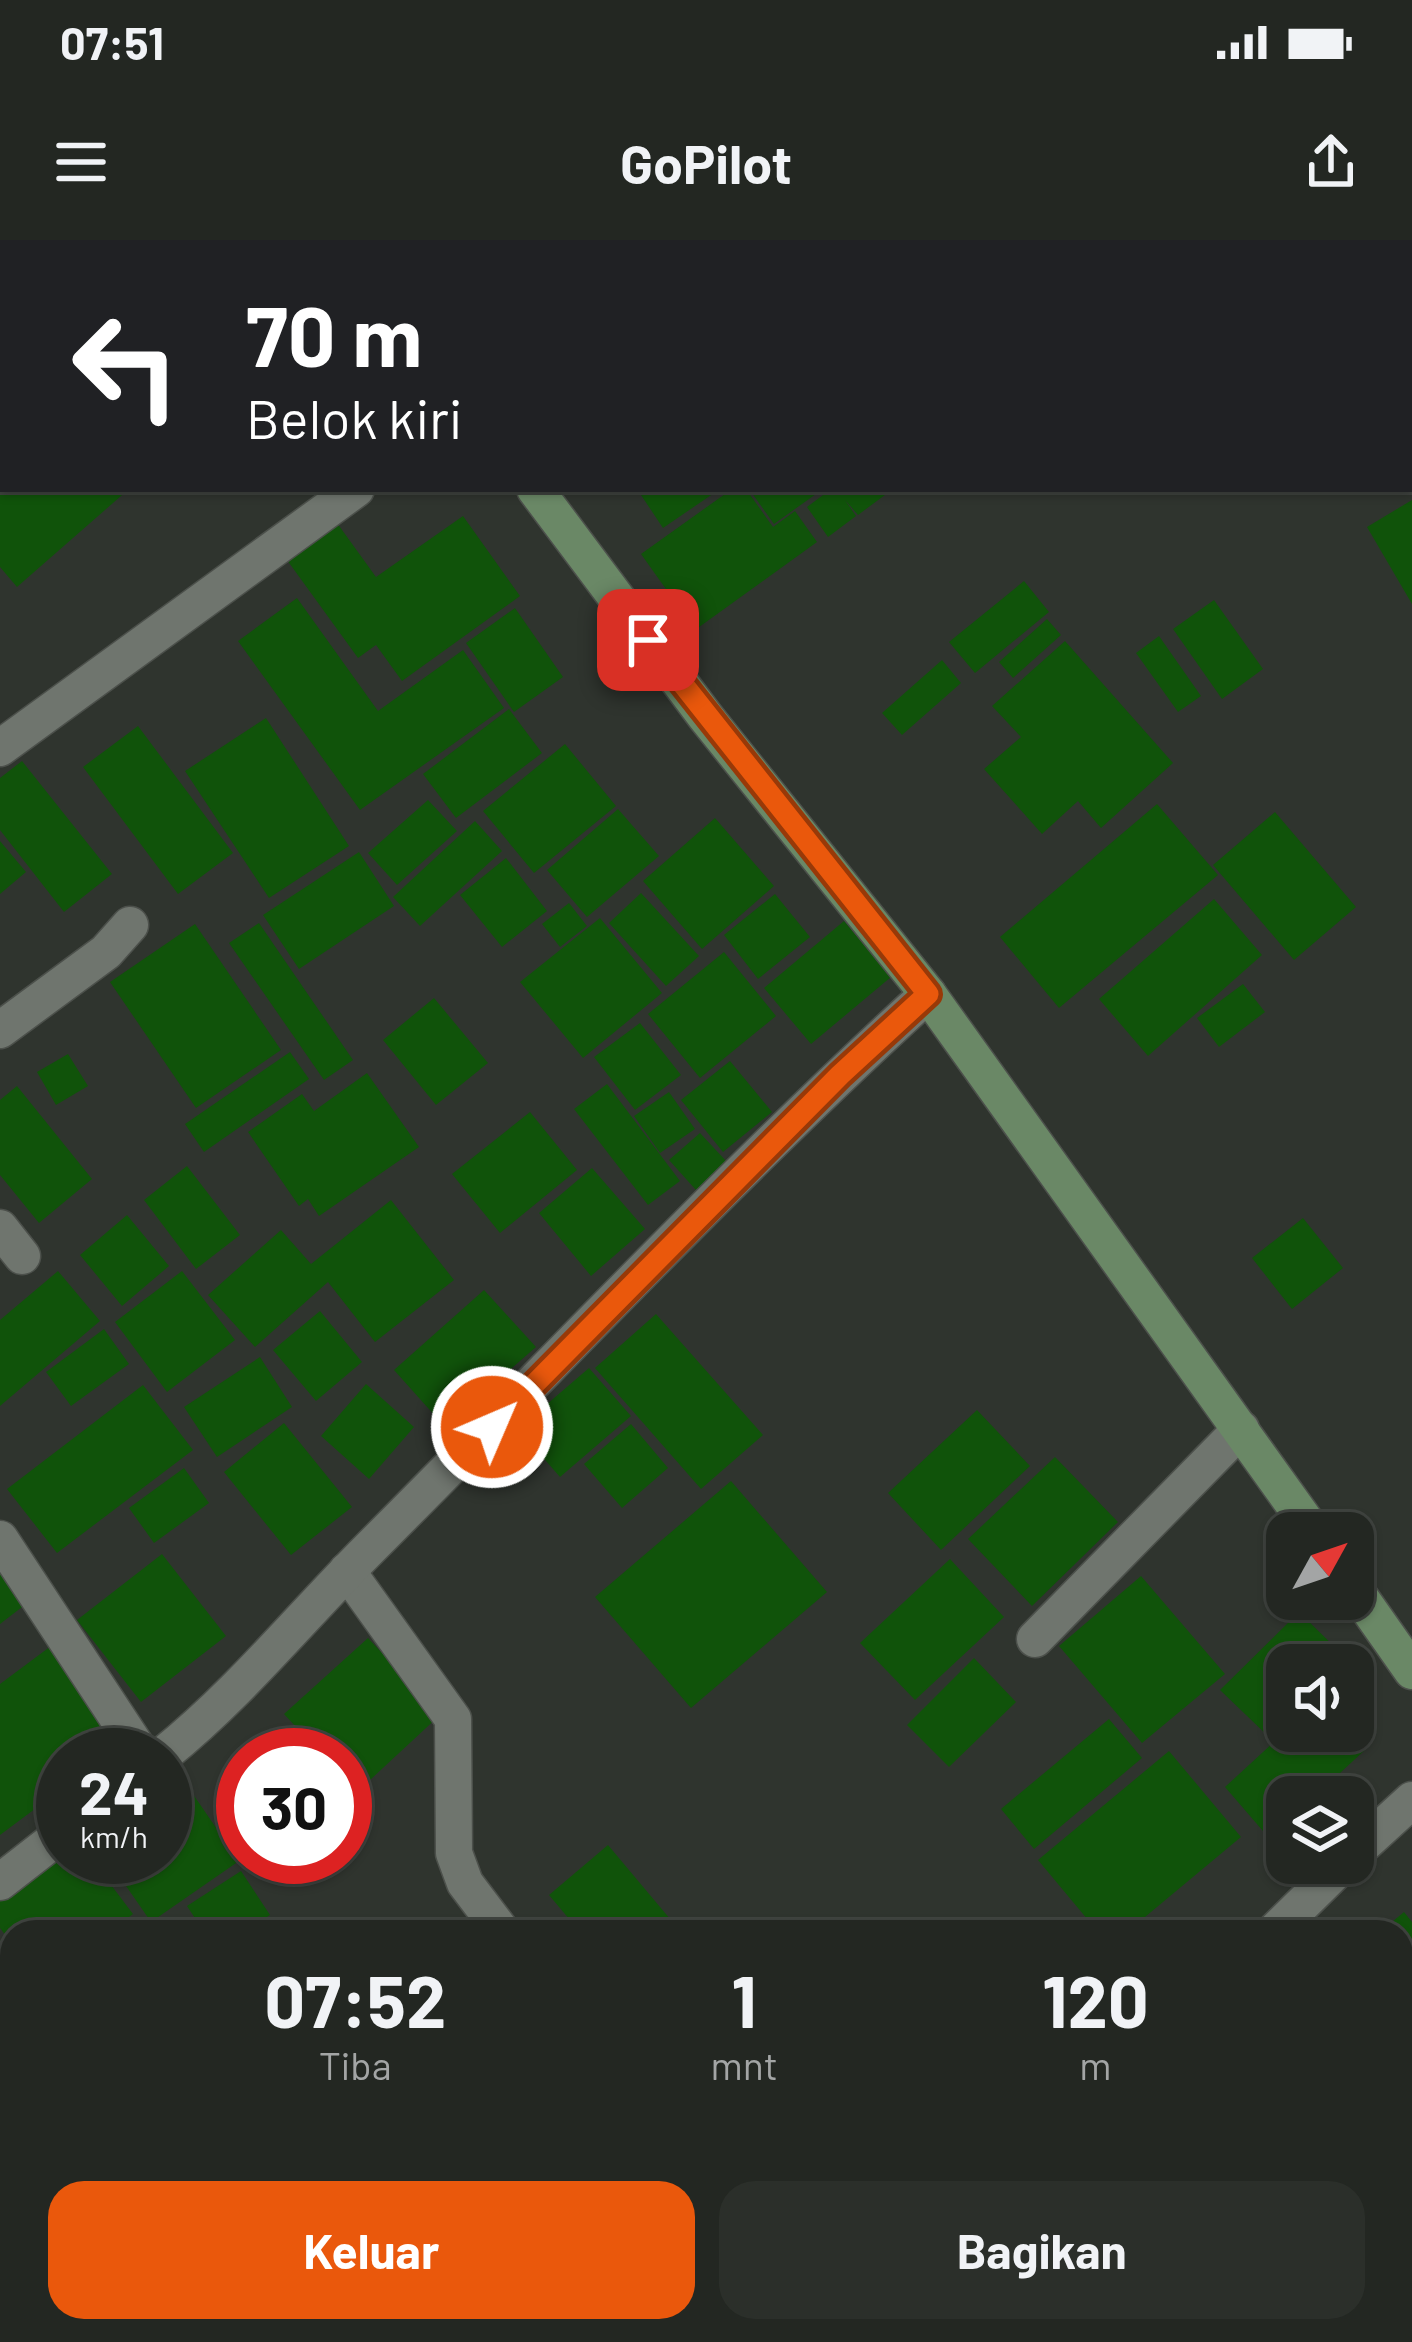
<!DOCTYPE html>
<html lang="id">
<head>
<meta charset="utf-8">
<style>
	body { margin:0; font-family:Barlow,sans-serif; background:#2b2f2a; color:#f1f3f6; height:100vh; display:flex; flex-direction:column; font-size:45px; white-space:nowrap }
	* { box-sizing:border-box; margin:0 }
	p { font-size:39px; color:#a3a5a5 }
	.icon { flex:none; width:66px; height:66px; fill:none; stroke:currentColor; stroke-width:2; stroke-linecap:round; stroke-linejoin:round }
	.map { position:relative; flex:1; overflow:hidden }
	.drawer { position:absolute; left:0px; top:1680px; width:1413px; height:423px; display:flex; flex-direction:column; background:#232722; border-radius:36px 36px 0 0; box-shadow:0 3px 9px #0004,0 0 0 3px #404440 }
	.drawer>* { flex:none }
	.hud { position:absolute; left:0px; top:0px; width:1413px; height:252px; box-shadow:0 3px 9px #0004,0 0 0 3px #404440; background:#202124; color:#fff; overflow:hidden }
	.needle { width:78px; rotate:50deg }
	.controls { position:absolute; left:1266px; top:1272px; display:grid; gap:24px }
	.controls a { display:grid; place-items:center; width:108px; height:108px; border-radius:24px; background:#232722; box-shadow:0 3px 9px #0004,0 0 0 3px #404440; font-size:60px }
	.speed { position:absolute; left:36px; top:1488px; display:flex; gap:24px; font-size:60px; font-weight:700; text-align:center }
	.speed>* { display:grid; place-content:center; width:156px; height:156px; border-radius:50%; background:#232722; box-shadow:0 3px 9px #0004,0 0 0 3px #404440; line-height:1 }
	.speed small { font-size:30px; font-weight:400 }
	.speed .limit { border:18px solid #d22; background:#fff; color:#111 }
	.pin { position:absolute; display:grid; place-items:center; width:102px; height:102px; color:#fff; margin:-51px; border-radius:24px; box-shadow:0 6px 18px #0006 }
	.me { position:absolute; width:132px; margin:-66px; rotate:45deg; stroke-linejoin:round; filter:drop-shadow(0 0 9px #0008) }
	.turn { display:flex; align-items:center; gap:42px; height:252px; padding:0 48px; font-size:54px }
	.turn .icon { width:156px; height:156px; stroke-width:2.5 }
	.turn b { display:block; font-size:84px; line-height:102px }
	.eta { display:flex; justify-content:space-evenly; align-items:center; height:204px; text-align:center }
	.eta b { font-size:72px; font-weight:700; line-height:84px }
	.primary-button { display:flex; gap:24px; margin-top:auto; padding:24px 48px }
	.primary-button a { flex:1; height:138px; border-radius:36px; background:#ea580c; color:#fff; font-size:48px; font-weight:700; line-height:138px; text-align:center }
	.primary-button a+a { background:#2b2f2a; color:#f1f3f6 }
	.status { display:flex; justify-content:space-between; align-items:center; height:84px; padding:0 60px; background:#232722; direction:ltr }
	.status svg { height:33px; fill:currentColor }
	header { display:flex; justify-content:space-between; align-items:center; height:156px; padding:0 48px; background:#232722; font-size:54px; font-weight:700 }
	.map>svg:first-child { display:block }
</style>
</head>
<body>
<div class="status"><b>07:51</b><svg viewBox="0 0 49 12"><path d="M0 12V9h3v3zM5 12V6h3v6zM10 12V3h3v9zM15 12V0h3v12zM26 1h20v11H26zM47 4h2v5h-2z"/></svg></div>
<header><svg class="icon" aria-label="menu" viewBox="0 0 24 24"><path d="M4 6h16M4 12h16M4 18h16"/></svg>GoPilot<svg class="icon" aria-label="share" viewBox="0 0 24 24"><path d="M12 15V3M7 8l5-5 5 5M5 13v7h14v-7"/></svg></header>
<div class="map">
<svg width="1412" height="2102" viewBox="0 0 1412 2102">
	<rect width="100%" height="100%" fill="#2f342e"/>
	<g fill="#10530a">
		<path d="M 0,249 L 129,249 L 17,347 L 0,327 Z"/>
		<path d="M 637,249 L 720,249 L 663,288 Z"/>
		<path d="M 732,249 L 746,249 L 773,287 L 795,271 L 817,302 L 695,390 L 641,314 Z"/>
		<path d="M 749,249 L 823,249 L 774,284 Z"/>
		<path d="M 831,249 L 893,249 L 858,275 L 845,260 L 856,276 L 828,297 L 807,267 Z"/>
		<path d="M 1412,260 L 1412,364 L 1367,287 Z"/>
		<path d="M 463,276 L 520,356 L 402,441 L 376,405 L 358,418 L 287,320 L 337,283 L 376,337 Z"/>
		<path d="M 1024,341 L 1049,372 L 975,433 L 949,402 Z"/>
		<path d="M 297,358 L 378,471 L 463,410 L 504,468 L 360,570 L 238,401 Z"/>
		<path d="M 1214,360 L 1263,429 L 1222,459 L 1173,389 Z"/>
		<path d="M 515,368 L 563,437 L 514,472 L 466,403 Z"/>
		<path d="M 1047,379 L 1061,395 L 1013,438 L 999,422 Z"/>
		<path d="M 1159,396 L 1201,456 L 1178,472 L 1136,413 Z"/>
		<path d="M 1065,401 L 1173,523 L 1101,588 L 1078,561 L 1042,594 L 984,529 L 1021,497 L 992,466 Z"/>
		<path d="M 942,420 L 961,443 L 902,495 L 882,473 Z"/>
		<path d="M 509,469 L 542,513 L 456,578 L 423,534 Z"/>
		<path d="M 266,478 L 349,606 L 269,658 L 185,531 Z"/>
		<path d="M 138,486 L 233,613 L 178,654 L 83,527 Z"/>
		<path d="M 565,504 L 616,566 L 534,633 L 483,571 Z"/>
		<path d="M 22,521 L 112,634 L 64,672 L 0,590 L 0,538 Z"/>
		<path d="M 428,560 L 457,591 L 397,645 L 368,613 Z"/>
		<path d="M 1157,564 L 1218,635 L 1059,768 L 1000,697 Z"/>
		<path d="M 618,569 L 659,616 L 587,677 L 547,630 Z"/>
		<path d="M 1275,572 L 1356,667 L 1294,720 L 1213,625 Z"/>
		<path d="M 715,578 L 774,646 L 702,709 L 643,641 Z"/>
		<path d="M 475,581 L 502,611 L 420,686 L 393,657 Z"/>
		<path d="M 0,601 L 26,632 L 0,654 Z"/>
		<path d="M 359,612 L 394,666 L 299,729 L 263,675 Z"/>
		<path d="M 506,618 L 547,671 L 502,707 L 460,655 Z"/>
		<path d="M 641,653 L 699,716 L 666,746 L 609,683 Z"/>
		<path d="M 775,654 L 810,697 L 758,739 L 724,695 Z"/>
		<path d="M 1214,659 L 1262,715 L 1148,816 L 1099,759 Z"/>
		<path d="M 569,663 L 587,686 L 560,707 L 542,684 Z"/>
		<path d="M 600,678 L 662,753 L 583,818 L 520,742 Z"/>
		<path d="M 844,681 L 891,737 L 811,804 L 764,748 Z"/>
		<path d="M 259,683 L 353,820 L 324,840 L 229,703 Z"/>
		<path d="M 195,684 L 281,810 L 196,868 L 110,742 Z"/>
		<path d="M 724,712 L 776,776 L 700,838 L 648,774 Z"/>
		<path d="M 1243,744 L 1265,772 L 1219,807 L 1197,778 Z"/>
		<path d="M 434,758 L 488,823 L 436,865 L 383,800 Z"/>
		<path d="M 640,783 L 681,835 L 635,870 L 594,817 Z"/>
		<path d="M 290,812 L 309,839 L 204,912 L 185,884 Z"/>
		<path d="M 68,814 L 88,846 L 56,865 L 37,832 Z"/>
		<path d="M 730,821 L 772,872 L 723,912 L 681,860 Z"/>
		<path d="M 367,833 L 419,907 L 319,976 L 308,959 L 299,966 L 248,892 L 302,854 L 314,871 Z"/>
		<path d="M 607,844 L 680,941 L 648,965 L 574,869 Z"/>
		<path d="M 17,846 L 92,939 L 39,983 L 0,935 L 0,860 Z"/>
		<path d="M 669,852 L 695,889 L 660,913 L 634,876 Z"/>
		<path d="M 530,872 L 577,930 L 500,993 L 452,934 Z"/>
		<path d="M 700,893 L 727,922 L 696,950 L 669,920 Z"/>
		<path d="M 187,926 L 240,995 L 196,1029 L 144,960 Z"/>
		<path d="M 592,928 L 645,989 L 591,1036 L 539,973 Z"/>
		<path d="M 391,960 L 454,1040 L 375,1102 L 328,1042 L 255,1107 L 208,1055 L 281,990 L 311,1024 Z"/>
		<path d="M 127,975 L 169,1026 L 122,1066 L 80,1015 Z"/>
		<path d="M 1303,978 L 1343,1028 L 1292,1069 L 1252,1018 Z"/>
		<path d="M 58,1031 L 100,1081 L 0,1166 L 0,1080 Z"/>
		<path d="M 182,1031 L 235,1100 L 167,1152 L 115,1082 Z"/>
		<path d="M 484,1050 L 536,1107 L 445,1187 L 394,1130 Z"/>
		<path d="M 320,1071 L 362,1122 L 316,1161 L 273,1110 Z"/>
		<path d="M 656,1074 L 763,1195 L 701,1249 L 595,1128 Z"/>
		<path d="M 104,1089 L 129,1124 L 71,1166 L 46,1132 Z"/>
		<path d="M 260,1117 L 292,1167 L 217,1217 L 184,1167 Z"/>
		<path d="M 589,1128 L 631,1176 L 560,1237 L 518,1189 Z"/>
		<path d="M 366,1144 L 414,1187 L 369,1239 L 321,1196 Z"/>
		<path d="M 143,1145 L 193,1210 L 57,1313 L 7,1249 Z"/>
		<path d="M 977,1170 L 1030,1226 L 941,1310 L 888,1253 Z"/>
		<path d="M 284,1183 L 352,1267 L 291,1315 L 224,1232 Z"/>
		<path d="M 631,1184 L 668,1228 L 622,1268 L 584,1224 Z"/>
		<path d="M 1055,1217 L 1118,1282 L 1032,1366 L 968,1299 Z"/>
		<path d="M 184,1228 L 209,1263 L 154,1303 L 129,1268 Z"/>
		<path d="M 731,1241 L 827,1352 L 691,1468 L 595,1357 Z"/>
		<path d="M 162,1314 L 226,1396 L 141,1462 L 77,1380 Z"/>
		<path d="M 950,1319 L 1004,1377 L 915,1460 L 860,1403 Z"/>
		<path d="M 0,1330 L 26,1364 L 0,1384 Z"/>
		<path d="M 1141,1336 L 1225,1434 L 1142,1503 L 1059,1406 Z"/>
		<path d="M 1299,1372 L 1347,1419 L 1341,1425 L 1287,1425 L 1287,1480 L 1270,1498 L 1220,1450 Z"/>
		<path d="M 368,1398 L 440,1475 L 356,1553 L 345,1540 L 345,1515 L 322,1515 L 284,1474 Z"/>
		<path d="M 51,1406 L 124,1503 L 108,1515 L 63,1515 L 63,1548 L 0,1595 L 0,1444 Z"/>
		<path d="M 974,1418 L 1016,1462 L 949,1527 L 907,1485 Z"/>
		<path d="M 1109,1479 L 1142,1518 L 1034,1609 L 1001,1569 Z"/>
		<path d="M 1286,1491 L 1350,1491 L 1366,1509 L 1314,1557 L 1287,1557 L 1287,1582 L 1269,1598 L 1225,1547 Z"/>
		<path d="M 1169,1511 L 1241,1597 L 1127,1692 L 1098,1692 L 1038,1620 Z"/>
		<path d="M 188,1547 L 239,1621 L 151,1682 L 106,1617 L 165,1617 L 165,1563 Z"/>
		<path d="M 608,1605 L 681,1692 L 580,1692 L 549,1655 Z"/>
		<path d="M 63,1610 L 63,1617 L 90,1617 L 133,1674 L 109,1692 L 12,1692 L 12,1704 L 0,1688 L 0,1658 Z"/>
		<path d="M 241,1631 L 270,1675 L 244,1692 L 204,1692 L 187,1666 Z"/>
		<path d="M 1404,1672 L 1412,1682 L 1412,1719 L 1401,1727 L 1401,1692 L 1380,1692 Z"/>
		<path d="M 0,1700 L 12,1716 L 12,1734 L 0,1742 Z"/>
		<path d="M 12,1746 L 12,1823 L 6,1828 L 0,1820 L 0,1755 Z"/>
		<path d="M 1412,1746 L 1412,1804 L 1401,1791 L 1401,1755 Z"/>
		<path d="M 12,1856 L 12,1912 L 6,1917 L 0,1910 L 0,1865 Z"/>
		<path d="M 1412,2011 L 1412,2102 L 1367,2102 L 1355,2091 L 1401,2091 L 1401,2023 Z"/>
		<path d="M 656,2091 L 683,2091 L 693,2102 L 644,2102 Z"/>
		<path d="M 705,2091 L 767,2091 L 755,2102 L 715,2102 Z"/>
		<path d="M 1240,2091 L 1308,2091 L 1319,2102 L 1229,2102 Z"/>
	</g>
	<g fill="none" stroke-linecap="round" stroke-linejoin="round">
		<defs>
			<g id="lane">
				<path d="M 1345,0 L 1346,3"/>
				<path d="M 1410,20 L 1412,21"/>
			</g>
			<g id="street">
				<path d="M 860,3 L 868,0"/>
				<path d="M 0,508 L 356,249"/>
				<path d="M 0,790 L 106,712 L 130,685"/>
				<path d="M 0,988 L 22,1016"/>
				<path d="M 0,1299 L 142,1515"/>
				<path d="M 347,1331 L 453,1479 L 454,1613 L 465,1643 L 502,1692"/>
				<path d="M 1035,1399 L 1241,1189"/>
				<path d="M 163,1515 C 240,1453 300,1378 370,1308 C 555,1123 734,931 928,754"/>
				<path d="M 1353,1614 L 1412,1560"/>
				<path d="M 0,1642 L 63,1593"/>
				<path d="M 1274,1692 L 1344,1623"/>
				<path d="M 1401,1941 L 1412,1950"/>
				<path d="M 879,2102 L 889,2091"/>
			</g>
			<g id="secondary">
				<path d="M 358,0 L 360,3"/>
				<path d="M 535,249 L 705,476 L 928,754 L 1314,1293"/>
				<path d="M 1353,1347 L 1412,1431"/>
			</g>
		</defs>
		<use href="#lane" stroke="#4c504b" stroke-width="30"/>
		<use href="#street" stroke="#4c504b" stroke-width="39"/>
		<use href="#secondary" stroke="#4c504b" stroke-width="39"/>
		<use href="#lane" stroke="#6f756e" stroke-width="27"/>
		<use href="#street" stroke="#6f756e" stroke-width="36"/>
		<use href="#secondary" stroke="#6a8866" stroke-width="36"/>
	</g>
	<g fill="none" stroke-linecap="round" stroke-linejoin="round">
		<defs>
			<path id="route" d="M 492,1187 L 840,835 L 928,754 L 648,400"/>
		</defs>
		<use href="#route" stroke="#983908" stroke-width="30"/>
		<use href="#route" stroke="#ea580c" stroke-width="21"/>
	</g>
</svg>
<div class="controls">
<a><svg class="needle" viewBox="-14 -14 28 28"><path d="M0-13l5 13h-10z" fill="#e53935"/><path d="M0 13l5-13h-10z" fill="#a3a5a5"/></svg></a>
<a><svg class="icon" aria-label="sound" viewBox="0 0 24 24"><path d="M4 9h4l5-4v14l-5-4H4zM17 9q2 3 0 6"/></svg></a>
<a><svg class="icon" aria-label="layers" viewBox="0 0 24 24"><path d="M12 4l9 5-9 5-9-5zM3 14l9 5 9-5"/></svg></a>
</div>
<div class="speed"><div>24<small>km/h</small></div><div class="limit">30</div></div>
<div class="pin" style="left:648px;top:400px;background:#d93025"><svg class="icon" aria-label="arrive" viewBox="0 0 24 24"><path d="M6 21V4h12l-3 4 3 4H6"/></svg></div>
<svg class="me" style="left:492px;top:1187px" viewBox="-20 -20 40 40"><circle r="17" fill="#ea580c" stroke="#fff" stroke-width="3"/><path d="M0-11L8 9 0 5-8 9z" fill="#fff"/></svg>
<div class="hud">
<div class="turn"><svg class="icon" aria-label="left" viewBox="0 0 24 24"><path d="M17 20v-9H6M10 6l-5 5 5 5"/></svg><div><b>70 m</b>Belok kiri</div></div>
</div>
<section class="drawer">
<div class="eta">
<div><b>07:52</b><p>Tiba</p></div>
<div><b>1</b><p>mnt</p></div>
<div><b>120</b><p>m</p></div>
</div>
<div class="primary-button"><a>Keluar</a><a>Bagikan</a></div>
</section>
</div>
</body>
</html>
